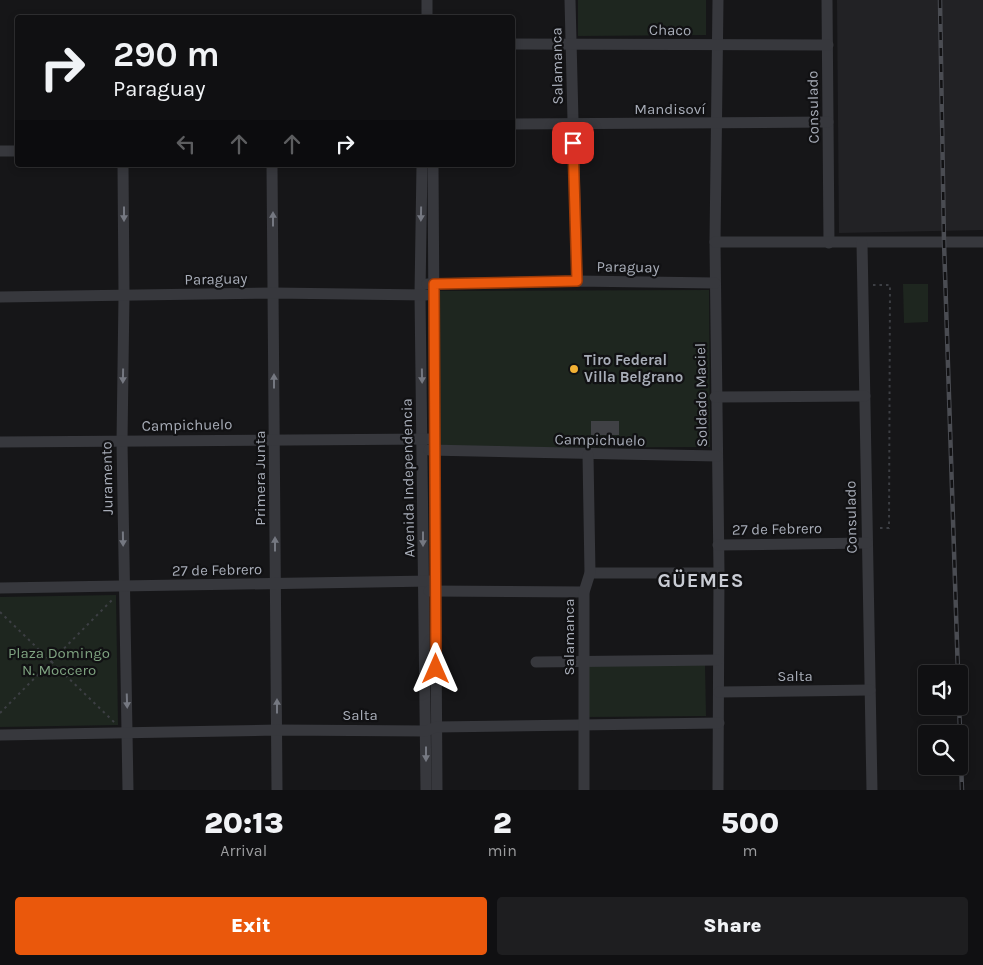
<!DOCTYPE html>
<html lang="en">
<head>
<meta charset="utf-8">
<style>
	body { margin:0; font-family:Karla,sans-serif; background:#1e1e20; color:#f1f3f6; height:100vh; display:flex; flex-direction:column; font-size:19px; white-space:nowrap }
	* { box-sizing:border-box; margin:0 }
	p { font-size:16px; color:#9c9d9f }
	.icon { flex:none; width:28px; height:28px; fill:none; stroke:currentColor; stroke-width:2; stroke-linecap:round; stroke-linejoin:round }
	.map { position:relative; height:790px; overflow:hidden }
	.side { display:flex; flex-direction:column; background:#101012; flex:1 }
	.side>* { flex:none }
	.guide { position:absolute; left:15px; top:15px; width:500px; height:152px; border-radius:5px; box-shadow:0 2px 8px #0003,0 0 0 1px #303032; background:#101012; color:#f1f3f6; overflow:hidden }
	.tools { position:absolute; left:918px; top:665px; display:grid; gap:10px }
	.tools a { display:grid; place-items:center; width:50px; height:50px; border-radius:5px; background:#101012; box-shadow:0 2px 8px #0003,0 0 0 1px #303032; font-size:25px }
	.pin { position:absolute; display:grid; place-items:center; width:42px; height:42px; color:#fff; margin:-21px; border-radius:10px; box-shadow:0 2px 8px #0006 }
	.me { position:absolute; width:55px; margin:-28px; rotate:0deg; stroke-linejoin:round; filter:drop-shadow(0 0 4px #0008) }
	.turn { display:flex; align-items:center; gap:18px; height:105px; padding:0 15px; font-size:22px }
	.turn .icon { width:65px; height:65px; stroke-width:2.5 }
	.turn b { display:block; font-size:35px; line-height:42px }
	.lanes { display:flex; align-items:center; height:48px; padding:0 15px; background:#0003; justify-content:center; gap:25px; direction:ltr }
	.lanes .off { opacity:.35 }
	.eta { display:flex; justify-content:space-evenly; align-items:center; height:85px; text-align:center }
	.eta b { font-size:30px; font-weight:800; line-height:35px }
	.button { display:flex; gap:10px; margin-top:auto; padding:10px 15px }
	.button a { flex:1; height:58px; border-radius:5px; background:#ea580c; color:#fff; font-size:20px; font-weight:800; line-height:58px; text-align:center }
	.button a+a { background:#1e1e20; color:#f1f3f6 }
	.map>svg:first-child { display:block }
</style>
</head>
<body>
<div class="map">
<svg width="983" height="790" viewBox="0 0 983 790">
	<rect width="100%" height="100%" fill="#161618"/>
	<path fill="#222225" d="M 837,0 L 983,0 L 983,230 L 839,233 Z"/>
	<g fill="#1e261f">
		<path d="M 578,0 L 706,0 L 706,35 L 578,36 Z"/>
		<path d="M 903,284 L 928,284 L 928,322 L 904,323 Z"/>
		<path d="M 709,290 L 710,447 L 439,448 L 438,291 Z"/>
		<path d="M 116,595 L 118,725 L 0,727 L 0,597 Z"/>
		<path d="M 705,665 L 706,716 L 588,717 L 588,666 Z"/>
	</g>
	<rect fill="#404145" x="591" y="421" width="28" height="14"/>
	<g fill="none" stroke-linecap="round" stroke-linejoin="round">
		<g stroke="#3d3f44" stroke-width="2" stroke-dasharray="2.5 4" stroke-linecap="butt">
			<path d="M 873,285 L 890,285 L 889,528 L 877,528"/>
			<path d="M 0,612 L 116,724"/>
			<path d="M 0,713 L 114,598"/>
		</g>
		<g stroke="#37383d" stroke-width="11">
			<path d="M 427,0 L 427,18"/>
			<path d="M 570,0 L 577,281"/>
			<path d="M 718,0 L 715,242 L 719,573 L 718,790"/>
			<path d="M 827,0 L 829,243"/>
			<path d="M 512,44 L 828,45"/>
			<path d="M 512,124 L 828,122"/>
			<path d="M 0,151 L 18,151"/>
			<path d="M 123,165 L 124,295 L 122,442 L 128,790"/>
			<path d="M 272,165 L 277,790"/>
			<path d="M 422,165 L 420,294 L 426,790"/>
			<path d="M 433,165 L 437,790"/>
			<path d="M 715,242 L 983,242"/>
			<path d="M 862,243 L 872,790"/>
			<path d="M 427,284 L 577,281 L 715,283"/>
			<path d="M 0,297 L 273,293 L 426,295"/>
			<path d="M 715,397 L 865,396"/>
			<path d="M 0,442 L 431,439"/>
			<path d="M 429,450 L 717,456"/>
			<path d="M 718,545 L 867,543"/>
			<path d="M 590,573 L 719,573"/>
			<path d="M 0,588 L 431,581"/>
			<path d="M 429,591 L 584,592"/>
			<path d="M 536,662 L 718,660"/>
			<path d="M 719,692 L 870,690"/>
			<path d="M 0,735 L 277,730 L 426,731 L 436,727 L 719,723"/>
			<path d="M 584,790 L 584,592 L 590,573 L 588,455"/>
		</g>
		<defs>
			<g id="rail">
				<path d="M 940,0 L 944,242 L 958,674"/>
				<path d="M 959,702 L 962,790"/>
			</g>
		</defs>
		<use href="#rail" stroke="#4a4c52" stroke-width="4.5"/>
		<use href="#rail" stroke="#111113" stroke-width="2.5" stroke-dasharray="8" stroke-linecap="butt"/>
	</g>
	<defs><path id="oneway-solid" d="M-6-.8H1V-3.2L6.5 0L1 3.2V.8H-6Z" transform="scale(1.25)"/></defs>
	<g fill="#757881">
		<use href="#oneway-solid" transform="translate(124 214) rotate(90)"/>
		<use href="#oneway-solid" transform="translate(421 214) rotate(91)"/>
		<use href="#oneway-solid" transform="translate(273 219) rotate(-90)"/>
		<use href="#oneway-solid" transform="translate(123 376) rotate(91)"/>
		<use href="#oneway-solid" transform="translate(422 376) rotate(89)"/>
		<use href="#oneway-solid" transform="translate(274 381) rotate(-90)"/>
		<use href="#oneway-solid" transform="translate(123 539) rotate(89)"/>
		<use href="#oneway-solid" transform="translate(423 539) rotate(90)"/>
		<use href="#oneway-solid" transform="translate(275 544) rotate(-90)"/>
		<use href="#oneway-solid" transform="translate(127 701) rotate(88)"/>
		<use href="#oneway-solid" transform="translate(277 706) rotate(-90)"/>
		<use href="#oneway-solid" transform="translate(426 754) rotate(90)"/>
	</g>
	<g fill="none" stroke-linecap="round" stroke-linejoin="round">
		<defs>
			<path id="route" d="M 436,669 L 434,284 L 577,281 L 573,143"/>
		</defs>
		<use href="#route" stroke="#983908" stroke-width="12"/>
		<use href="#route" stroke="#ea580c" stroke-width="9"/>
	</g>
	<circle fill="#f2b134" stroke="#111113" stroke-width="2" cx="574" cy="369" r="5"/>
	<g text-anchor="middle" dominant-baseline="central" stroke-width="4.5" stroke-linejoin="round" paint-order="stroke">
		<g font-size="15" fill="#a8adb8" stroke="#111113">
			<text transform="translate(670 30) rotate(1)">Chaco</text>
			<text transform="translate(557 66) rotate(-91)">Salamanca</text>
			<text transform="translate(813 107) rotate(-91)">Consulado</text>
			<text x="670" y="109">Mandisoví</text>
			<text transform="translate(628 267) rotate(1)">Paraguay</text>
			<text transform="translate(216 279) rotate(-1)">Paraguay</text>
			<text transform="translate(701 395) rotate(-91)">Soldado Maciel</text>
			<text transform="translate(187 425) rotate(-1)">Campichuelo</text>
			<text transform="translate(600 440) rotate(1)">Campichuelo</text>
			<text transform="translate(107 478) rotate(-91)">Juramento</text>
			<text transform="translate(260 478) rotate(-90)">Primera Junta</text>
			<text transform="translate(408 478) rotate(-91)">Avenida Independencia</text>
			<text transform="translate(851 517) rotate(-91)">Consulado</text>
			<text transform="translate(777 529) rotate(-1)">27 de Febrero</text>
			<text transform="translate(217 570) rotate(-1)">27 de Febrero</text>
			<text transform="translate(569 637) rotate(-90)">Salamanca</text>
			<text x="795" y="676">Salta</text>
			<text x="360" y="715">Salta</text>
		</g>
		<g font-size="15" font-weight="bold" fill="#a8adb8" stroke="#111113" text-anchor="start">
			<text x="584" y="360">Tiro Federal<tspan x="584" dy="17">Villa Belgrano</tspan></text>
		</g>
		<g font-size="15" fill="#7fa381" stroke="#111113">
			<text x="59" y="653">Plaza Domingo<tspan x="59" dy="17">N. Moccero</tspan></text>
		</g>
		<g font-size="20" font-weight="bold" letter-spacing="1" fill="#c9ccd4" stroke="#111113">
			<text x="701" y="580">GÜEMES</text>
		</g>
	</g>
</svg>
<div class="tools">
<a><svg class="icon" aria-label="sound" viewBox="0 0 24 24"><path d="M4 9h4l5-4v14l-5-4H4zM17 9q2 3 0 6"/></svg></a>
<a><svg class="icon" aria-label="search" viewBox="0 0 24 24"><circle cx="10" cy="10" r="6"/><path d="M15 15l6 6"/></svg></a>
</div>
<div class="pin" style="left:573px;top:143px;background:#d93025"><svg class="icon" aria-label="arrive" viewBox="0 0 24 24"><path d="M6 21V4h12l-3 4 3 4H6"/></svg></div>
<svg class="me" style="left:436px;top:669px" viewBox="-20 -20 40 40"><path d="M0-17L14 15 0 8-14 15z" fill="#ea580c" stroke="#fff" stroke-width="4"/></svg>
<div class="guide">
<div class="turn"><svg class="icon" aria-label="right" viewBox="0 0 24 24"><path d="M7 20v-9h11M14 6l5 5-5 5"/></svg><div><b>290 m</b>Paraguay</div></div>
<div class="lanes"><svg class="icon off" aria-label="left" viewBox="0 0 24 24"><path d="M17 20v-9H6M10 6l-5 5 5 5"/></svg><svg class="icon off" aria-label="ahead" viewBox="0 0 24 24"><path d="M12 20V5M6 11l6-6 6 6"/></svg><svg class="icon off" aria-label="ahead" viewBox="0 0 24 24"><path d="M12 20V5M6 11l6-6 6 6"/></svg><svg class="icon" aria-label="right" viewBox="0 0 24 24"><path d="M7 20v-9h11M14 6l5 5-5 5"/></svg></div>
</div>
</div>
<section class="side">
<div class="eta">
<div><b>20:13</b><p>Arrival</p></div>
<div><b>2</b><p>min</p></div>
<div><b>500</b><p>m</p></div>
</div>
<div class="button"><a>Exit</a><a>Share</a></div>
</section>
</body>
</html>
